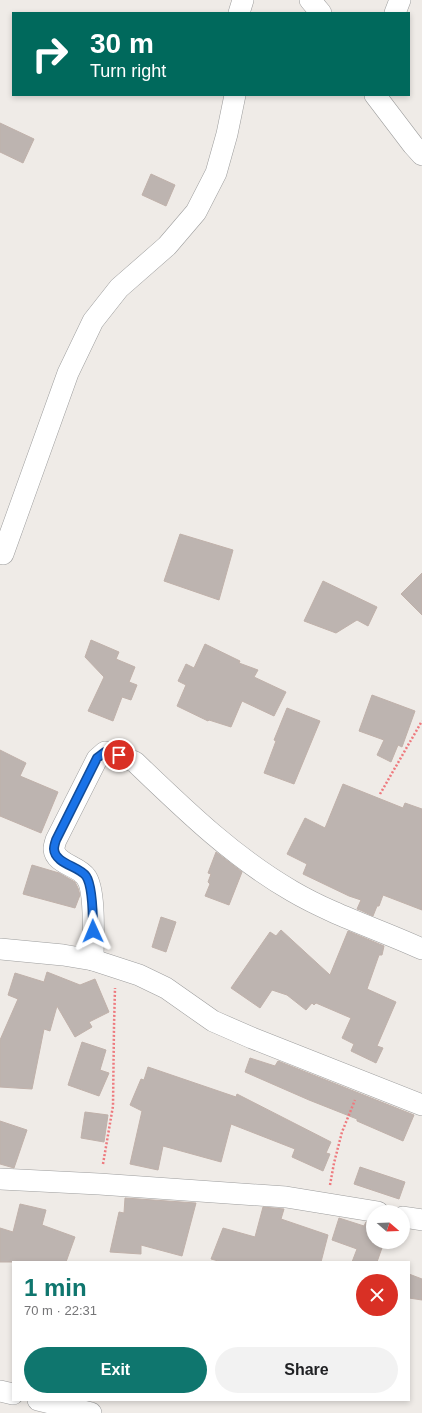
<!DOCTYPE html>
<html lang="en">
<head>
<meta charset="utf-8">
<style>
	body { margin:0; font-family:Arial,sans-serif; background:#f2f2f2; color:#202124; height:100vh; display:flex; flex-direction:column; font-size:15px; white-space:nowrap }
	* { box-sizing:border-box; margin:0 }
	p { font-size:13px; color:#757577 }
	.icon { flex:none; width:22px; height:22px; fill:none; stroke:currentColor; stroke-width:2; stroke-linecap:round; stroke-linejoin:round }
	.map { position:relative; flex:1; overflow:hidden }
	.details { position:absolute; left:12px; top:1261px; width:398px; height:140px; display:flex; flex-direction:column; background:#fff; border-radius:0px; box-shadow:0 2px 6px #0003 }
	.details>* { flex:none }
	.banner { position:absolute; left:12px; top:12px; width:398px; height:84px; border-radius:0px; box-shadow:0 2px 6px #0003; background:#00695c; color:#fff; overflow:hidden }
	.needle { width:26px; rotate:109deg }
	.controls { position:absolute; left:366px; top:1205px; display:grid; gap:8px }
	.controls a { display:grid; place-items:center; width:44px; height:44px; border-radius:50%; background:#fff; box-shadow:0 2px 6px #0003; font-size:20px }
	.pin { position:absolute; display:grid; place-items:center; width:34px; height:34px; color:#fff; margin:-17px; border:2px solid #fff; border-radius:50%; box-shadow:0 1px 4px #0007 }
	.me { position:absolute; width:44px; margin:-22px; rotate:359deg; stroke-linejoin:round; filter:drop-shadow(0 0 3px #0008) }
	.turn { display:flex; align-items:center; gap:14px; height:84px; padding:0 12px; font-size:18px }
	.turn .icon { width:52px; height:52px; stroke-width:2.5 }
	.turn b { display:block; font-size:28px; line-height:34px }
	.round { display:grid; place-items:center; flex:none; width:42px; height:42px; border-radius:21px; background:#f2f2f2 }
	.head { display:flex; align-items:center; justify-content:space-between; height:68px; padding:0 12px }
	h1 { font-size:24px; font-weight:800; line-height:30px; color:#0f766e }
	.primary-button { display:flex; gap:8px; margin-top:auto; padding:8px 12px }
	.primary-button a { flex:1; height:46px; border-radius:24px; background:#0f766e; color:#fff; font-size:16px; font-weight:800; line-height:46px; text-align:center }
	.primary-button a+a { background:#f2f2f2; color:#202124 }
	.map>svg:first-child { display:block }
</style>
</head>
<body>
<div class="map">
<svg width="422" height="1413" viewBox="0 0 422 1413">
	<rect width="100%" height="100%" fill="#efebe7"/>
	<g fill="#bdb4b0" stroke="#c0b1aa">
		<path d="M 0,123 L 34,139 L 23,163 L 0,152 Z"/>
		<path d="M 151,174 L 175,185 L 166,206 L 142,195 Z"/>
		<path d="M 180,534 L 233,550 L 219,600 L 164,581 Z"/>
		<path d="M 422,573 L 422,615 L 401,594 Z"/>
		<path d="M 323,581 L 377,607 L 368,626 L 357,620 L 336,633 L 304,621 Z"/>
		<path d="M 91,640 L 119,652 L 116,659 L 135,667 L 129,682 L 137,685 L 131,700 L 122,697 L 113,721 L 88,711 L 104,677 L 85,657 Z"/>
		<path d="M 205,644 L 240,661 L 239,663 L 258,670 L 254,677 L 286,692 L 274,716 L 242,701 L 231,727 L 209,720 L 208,721 L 177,706 L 186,685 L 178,681 L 186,664 L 194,668 Z"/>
		<path d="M 372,695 L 415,711 L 402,747 L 398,745 L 391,762 L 377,755 L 384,740 L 359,731 Z"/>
		<path d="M 287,708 L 320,721 L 294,784 L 264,773 L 276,741 L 274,740 Z"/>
		<path d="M 0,750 L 26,763 L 20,776 L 58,792 L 41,833 L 0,816 Z"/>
		<path d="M 343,784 L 403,808 L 405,803 L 422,809 L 422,910 L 383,895 L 379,906 L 377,906 L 373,916 L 360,910 L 357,909 L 361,900 L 349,896 L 303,874 L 307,864 L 287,854 L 305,818 L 325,828 Z"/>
		<path d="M 216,852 L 242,872 L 229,905 L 205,896 L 210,884 L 208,882 L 211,874 L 208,873 Z"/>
		<path d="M 32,865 L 59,873 L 75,882 L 78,888 L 80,895 L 75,908 L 23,894 Z"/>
		<path d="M 161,917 L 176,922 L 166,952 L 152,947 Z"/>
		<path d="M 281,930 L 330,975 L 348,931 L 384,946 L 382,955 L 379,955 L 367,989 L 396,1002 L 377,1046 L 383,1048 L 376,1063 L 351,1051 L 354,1044 L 342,1038 L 351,1018 L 316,1003 L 314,1005 L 312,1003 L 306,1010 L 287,995 L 272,990 L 260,1008 L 231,988 L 270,932 L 276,936 Z"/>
		<path d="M 47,972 L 80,985 L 95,979 L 109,1012 L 89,1022 L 92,1027 L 75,1037 L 57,1006 L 50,1031 L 44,1029 L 32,1089 L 0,1087 L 0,1040 L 18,999 L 8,995 L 15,973 L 44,982 Z"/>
		<path d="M 82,1042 L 106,1050 L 100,1070 L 109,1073 L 99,1096 L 68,1085 Z"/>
		<path d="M 250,1058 L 275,1066 L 278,1061 L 414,1115 L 403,1141 L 357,1121 L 357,1119 L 309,1100 L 245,1072 Z"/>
		<path d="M 148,1067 L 236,1097 L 237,1094 L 331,1142 L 326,1153 L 330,1154 L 323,1171 L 292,1157 L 295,1149 L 231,1124 L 221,1162 L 163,1146 L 158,1170 L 130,1164 L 142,1111 L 130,1105 L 141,1079 L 144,1080 Z"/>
		<path d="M 85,1112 L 108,1115 L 104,1142 L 81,1138 Z"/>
		<path d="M 0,1121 L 27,1130 L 14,1168 L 0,1164 Z"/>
		<path d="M 360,1167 L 405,1182 L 399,1199 L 354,1184 Z"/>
		<path d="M 125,1198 L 196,1203 L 182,1256 L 141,1245 L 141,1254 L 110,1252 L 119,1212 L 124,1213 Z"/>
		<path d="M 20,1204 L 46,1210 L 42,1225 L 75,1237 L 66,1262 L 0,1262 L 0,1228 L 13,1232 Z"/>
		<path d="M 263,1207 L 284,1209 L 281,1219 L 328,1235 L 321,1262 L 222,1262 L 211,1259 L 223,1228 L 255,1237 Z"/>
		<path d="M 339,1218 L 364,1226 L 366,1222 L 373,1223 L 373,1242 L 384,1242 L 377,1262 L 352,1262 L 357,1249 L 332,1240 Z"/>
		<path d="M 409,1274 L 422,1279 L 422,1300 L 409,1298 Z"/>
	</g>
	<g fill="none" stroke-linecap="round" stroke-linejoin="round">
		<defs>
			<g id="minor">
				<path d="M 310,0 L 321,13"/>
				<path d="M 239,13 L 243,0"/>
				<path d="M 395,13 L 400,0"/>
				<path d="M 375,95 L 413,145 L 422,155"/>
				<path d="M 3,554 L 68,373 L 93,321 L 119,288 L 167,246 L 196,212 L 216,173 L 227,134 L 235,95"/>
				<path d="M 0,949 L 63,955 L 93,960 L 139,975 L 166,988 L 213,1021 L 252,1038 L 422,1105"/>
				<path d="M 93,960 C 93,942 96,890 86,877 C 79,866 55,864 54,849 C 54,847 55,843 56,840 L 97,759 L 105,752 L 119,755 L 135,762 C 184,809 233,857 292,891 C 333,915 378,929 422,949"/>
				<path d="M 0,1179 L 99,1184 L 286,1197 L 378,1212"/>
				<path d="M 403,1217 L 422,1220"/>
				<path d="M 0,1391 L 13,1394"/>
				<path d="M 38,1400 L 91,1413"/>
			</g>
		</defs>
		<use href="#minor" stroke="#9d9d9d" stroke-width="22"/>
		<g stroke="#ee797e" stroke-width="2.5" stroke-dasharray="2 2" stroke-linecap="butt">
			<path d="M 380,794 L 422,721"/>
			<path d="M 103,1164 L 113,1106 L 114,1026 L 115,988"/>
			<path d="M 330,1185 L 334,1163 L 342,1132 L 355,1100"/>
		</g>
		<use href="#minor" stroke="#fff" stroke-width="21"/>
	</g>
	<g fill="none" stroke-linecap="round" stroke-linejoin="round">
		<defs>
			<path id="route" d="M 93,931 C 93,919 93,886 86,876 C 79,866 55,864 54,849 C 54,847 55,843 56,840 L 97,758 L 105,752 L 119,755"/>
		</defs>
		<use href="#route" stroke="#114b97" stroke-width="10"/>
		<use href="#route" stroke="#1a73e8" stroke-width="7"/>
	</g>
</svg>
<div class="controls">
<a><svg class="needle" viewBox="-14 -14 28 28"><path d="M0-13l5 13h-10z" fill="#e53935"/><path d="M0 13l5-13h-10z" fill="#757577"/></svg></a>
</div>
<div class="pin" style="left:119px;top:755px;background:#d93025"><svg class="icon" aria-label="arrive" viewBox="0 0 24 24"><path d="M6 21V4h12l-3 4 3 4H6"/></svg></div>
<svg class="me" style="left:93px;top:931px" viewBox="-20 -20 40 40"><path d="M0-17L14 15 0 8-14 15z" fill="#1a73e8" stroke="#fff" stroke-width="4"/></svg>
<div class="banner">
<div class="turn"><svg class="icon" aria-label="right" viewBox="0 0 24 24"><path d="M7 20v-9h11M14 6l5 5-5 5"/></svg><div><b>30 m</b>Turn right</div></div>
</div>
<section class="details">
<div class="head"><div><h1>1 min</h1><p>70 m · 22:31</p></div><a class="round" style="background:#d93025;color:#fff"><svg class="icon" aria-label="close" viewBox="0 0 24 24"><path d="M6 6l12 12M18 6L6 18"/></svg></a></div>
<div class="primary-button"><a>Exit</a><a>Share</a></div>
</section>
</div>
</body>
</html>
